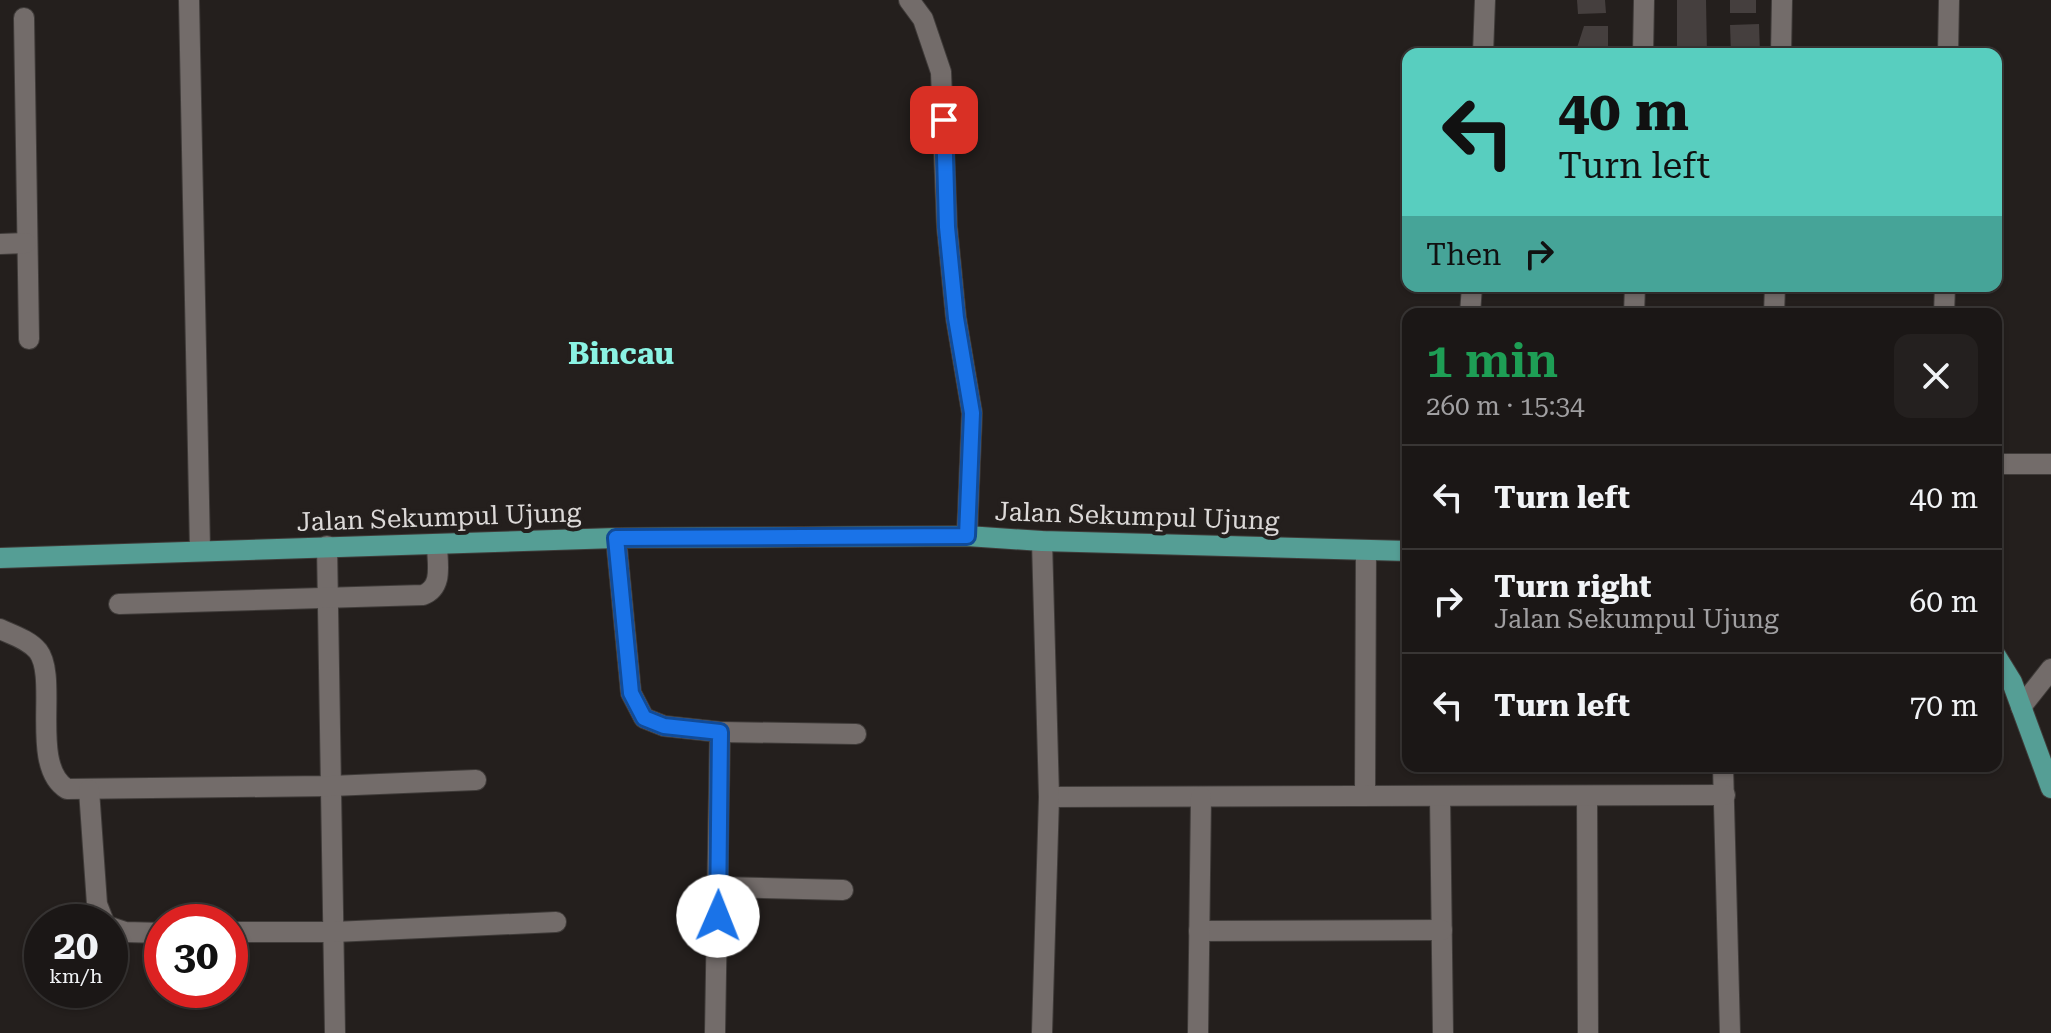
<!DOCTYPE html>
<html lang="en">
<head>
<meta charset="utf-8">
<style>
	body { margin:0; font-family:"Roboto Serif",serif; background:#24201f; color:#f1f3f6; height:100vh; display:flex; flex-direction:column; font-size:30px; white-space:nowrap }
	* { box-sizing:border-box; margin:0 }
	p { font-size:26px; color:#a09fa1 }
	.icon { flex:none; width:44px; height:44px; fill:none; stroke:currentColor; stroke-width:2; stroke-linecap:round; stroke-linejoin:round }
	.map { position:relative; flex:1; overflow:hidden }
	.details { position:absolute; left:1402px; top:308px; width:600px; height:464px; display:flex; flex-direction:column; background:#1b1716; border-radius:16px; box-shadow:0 2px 6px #0004,0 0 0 2px #393635 }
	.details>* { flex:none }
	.banner { position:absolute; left:1402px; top:48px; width:600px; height:244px; border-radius:16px; box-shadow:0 2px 6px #0004,0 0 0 2px #393635; background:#58cebf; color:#111; overflow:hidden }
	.speed { position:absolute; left:24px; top:904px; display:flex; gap:16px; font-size:40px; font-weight:700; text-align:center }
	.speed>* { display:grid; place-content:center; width:104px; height:104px; border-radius:50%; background:#1b1716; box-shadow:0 2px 6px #0004,0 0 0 2px #393635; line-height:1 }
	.speed small { font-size:20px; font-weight:400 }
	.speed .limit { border:12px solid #d22; background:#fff; color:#111 }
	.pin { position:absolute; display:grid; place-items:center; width:68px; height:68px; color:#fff; margin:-34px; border-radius:16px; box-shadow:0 4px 12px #0006 }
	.me { position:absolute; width:88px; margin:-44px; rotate:1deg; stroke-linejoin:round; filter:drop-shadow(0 0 6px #0008) }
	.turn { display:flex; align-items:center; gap:28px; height:168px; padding:0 24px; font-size:36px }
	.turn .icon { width:104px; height:104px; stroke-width:2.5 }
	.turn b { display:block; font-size:56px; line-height:68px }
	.then { display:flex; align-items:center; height:76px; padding:0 24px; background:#0003; gap:16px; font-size:30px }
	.round { display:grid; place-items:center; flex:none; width:84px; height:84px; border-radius:16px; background:#24201f }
	.head { display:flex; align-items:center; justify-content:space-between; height:136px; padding:0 24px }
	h1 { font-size:48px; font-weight:600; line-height:60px; color:#1e9e55 }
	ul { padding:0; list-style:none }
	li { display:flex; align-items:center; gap:24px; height:104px; padding:0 24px; border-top:2px solid #393635 }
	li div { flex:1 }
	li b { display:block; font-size:30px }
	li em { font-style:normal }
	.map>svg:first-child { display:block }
</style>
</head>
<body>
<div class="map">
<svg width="2051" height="1033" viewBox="0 0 2051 1033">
	<rect width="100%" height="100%" fill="#241f1d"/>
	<g fill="#453f3e">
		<path d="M 1577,0 L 1605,0 L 1606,13 L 1578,14 Z"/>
		<path d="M 1677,0 L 1706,0 L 1707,54 L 1677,54 Z"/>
		<rect x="1730" y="0" width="26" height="13"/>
		<path d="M 1759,24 L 1760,54 L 1731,54 L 1730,25 Z"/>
		<path d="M 1584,26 L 1608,26 L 1608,54 L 1575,54 Z"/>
		<path d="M 1566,306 L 1595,308 L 1595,314 L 1565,314 Z"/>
	</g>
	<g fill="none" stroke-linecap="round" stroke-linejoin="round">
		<defs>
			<g id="minor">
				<path d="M 189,0 L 200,550"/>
				<path d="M 909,0 L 923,19 L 941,72 L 947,227 L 956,318 L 972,413 L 967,536"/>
				<path d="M 24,18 L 29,339"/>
				<path d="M 1483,54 L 1485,0"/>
				<path d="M 1643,54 L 1644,0"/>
				<path d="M 1781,54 L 1782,0"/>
				<path d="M 1948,54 L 1949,0"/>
				<path d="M 0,244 L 26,243"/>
				<path d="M 1470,314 L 1472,286"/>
				<path d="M 1634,314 L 1635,286"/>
				<path d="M 1774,314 L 1775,286"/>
				<path d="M 1944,314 L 1945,286"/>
				<path d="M 1996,464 L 2051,464"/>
				<path d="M 616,538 L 631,693 L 644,718 L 664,726 L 720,732 L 715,1033"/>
				<path d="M 327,546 L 335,1033"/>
				<path d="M 119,604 L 423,595 C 444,587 437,563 437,544"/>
				<path d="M 0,629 C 13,635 29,640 38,651 C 59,678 29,766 67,789 L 331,786 L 476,780"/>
				<path d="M 2021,707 L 2051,669"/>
				<path d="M 720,732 L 856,734"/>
				<path d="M 1723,766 L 1730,1033"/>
				<path d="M 89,790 L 97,904 L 104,922"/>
				<path d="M 1365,795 L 1366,550"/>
				<path d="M 1440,796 L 1443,1033"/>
				<path d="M 1587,796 L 1588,1033"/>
				<path d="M 1049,797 L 1725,795"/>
				<path d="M 719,887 L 843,890"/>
				<path d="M 110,927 L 125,932 L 162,933"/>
				<path d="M 1199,931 L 1442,930"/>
				<path d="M 230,932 L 334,932 L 556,922"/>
				<path d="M 1042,1033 L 1049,797 L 1042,541"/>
				<path d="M 1198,1033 L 1201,797"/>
			</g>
			<g id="major">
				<path d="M 0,558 L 616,538 L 967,536 L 1042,541 L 1408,551"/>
				<path d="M 1996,656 L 2012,682 L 2051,788"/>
			</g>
		</defs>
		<use href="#minor" stroke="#3f3b39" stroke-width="22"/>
		<use href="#major" stroke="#3f3b39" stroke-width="22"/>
		<use href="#minor" stroke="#736c6a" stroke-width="20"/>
		<use href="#major" stroke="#559e95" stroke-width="20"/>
	</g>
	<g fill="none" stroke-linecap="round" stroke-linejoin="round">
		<defs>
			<path id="route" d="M 718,916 L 720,732 L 664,726 L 644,718 L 631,693 L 616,538 L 967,536 L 972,413 L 956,318 L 947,227 L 944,120"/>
		</defs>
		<use href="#route" stroke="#114b97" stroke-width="20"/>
		<use href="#route" stroke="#1a73e8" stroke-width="14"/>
	</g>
	<g text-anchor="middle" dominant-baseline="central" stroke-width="8" stroke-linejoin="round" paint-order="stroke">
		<g font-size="26" fill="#dcd9d8" stroke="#241f1d">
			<text transform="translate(1137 516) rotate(2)">Jalan Sekumpul Ujung</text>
			<text transform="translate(439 517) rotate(-2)">Jalan Sekumpul Ujung</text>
		</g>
		<g font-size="30" font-weight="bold" fill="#8bf3e4" stroke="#241f1d">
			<text x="621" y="353">Bincau</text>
		</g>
	</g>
</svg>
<div class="speed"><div>20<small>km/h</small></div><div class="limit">30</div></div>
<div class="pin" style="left:944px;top:120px;background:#d93025"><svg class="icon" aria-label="arrive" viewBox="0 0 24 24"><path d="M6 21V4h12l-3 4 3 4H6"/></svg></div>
<svg class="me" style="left:718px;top:916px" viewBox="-20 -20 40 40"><circle r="19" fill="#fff"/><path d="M0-13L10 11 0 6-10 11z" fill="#1a73e8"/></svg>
<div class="banner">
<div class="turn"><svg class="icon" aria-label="left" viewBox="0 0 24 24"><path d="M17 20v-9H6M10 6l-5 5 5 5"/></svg><div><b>40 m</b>Turn left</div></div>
<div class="then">Then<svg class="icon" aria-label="right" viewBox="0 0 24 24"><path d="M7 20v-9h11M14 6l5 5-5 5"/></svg></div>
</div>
<section class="details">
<div class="head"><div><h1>1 min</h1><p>260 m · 15:34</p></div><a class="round"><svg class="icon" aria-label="close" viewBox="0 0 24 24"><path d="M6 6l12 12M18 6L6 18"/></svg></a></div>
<ul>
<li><svg class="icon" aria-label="left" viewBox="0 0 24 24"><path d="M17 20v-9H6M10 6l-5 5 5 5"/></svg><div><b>Turn left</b></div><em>40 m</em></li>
<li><svg class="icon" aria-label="right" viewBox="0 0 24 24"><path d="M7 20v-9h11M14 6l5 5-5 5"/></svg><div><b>Turn right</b><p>Jalan Sekumpul Ujung</p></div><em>60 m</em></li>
<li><svg class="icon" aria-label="left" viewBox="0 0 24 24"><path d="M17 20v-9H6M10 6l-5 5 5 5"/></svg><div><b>Turn left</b></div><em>70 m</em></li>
</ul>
</section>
</div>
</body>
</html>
